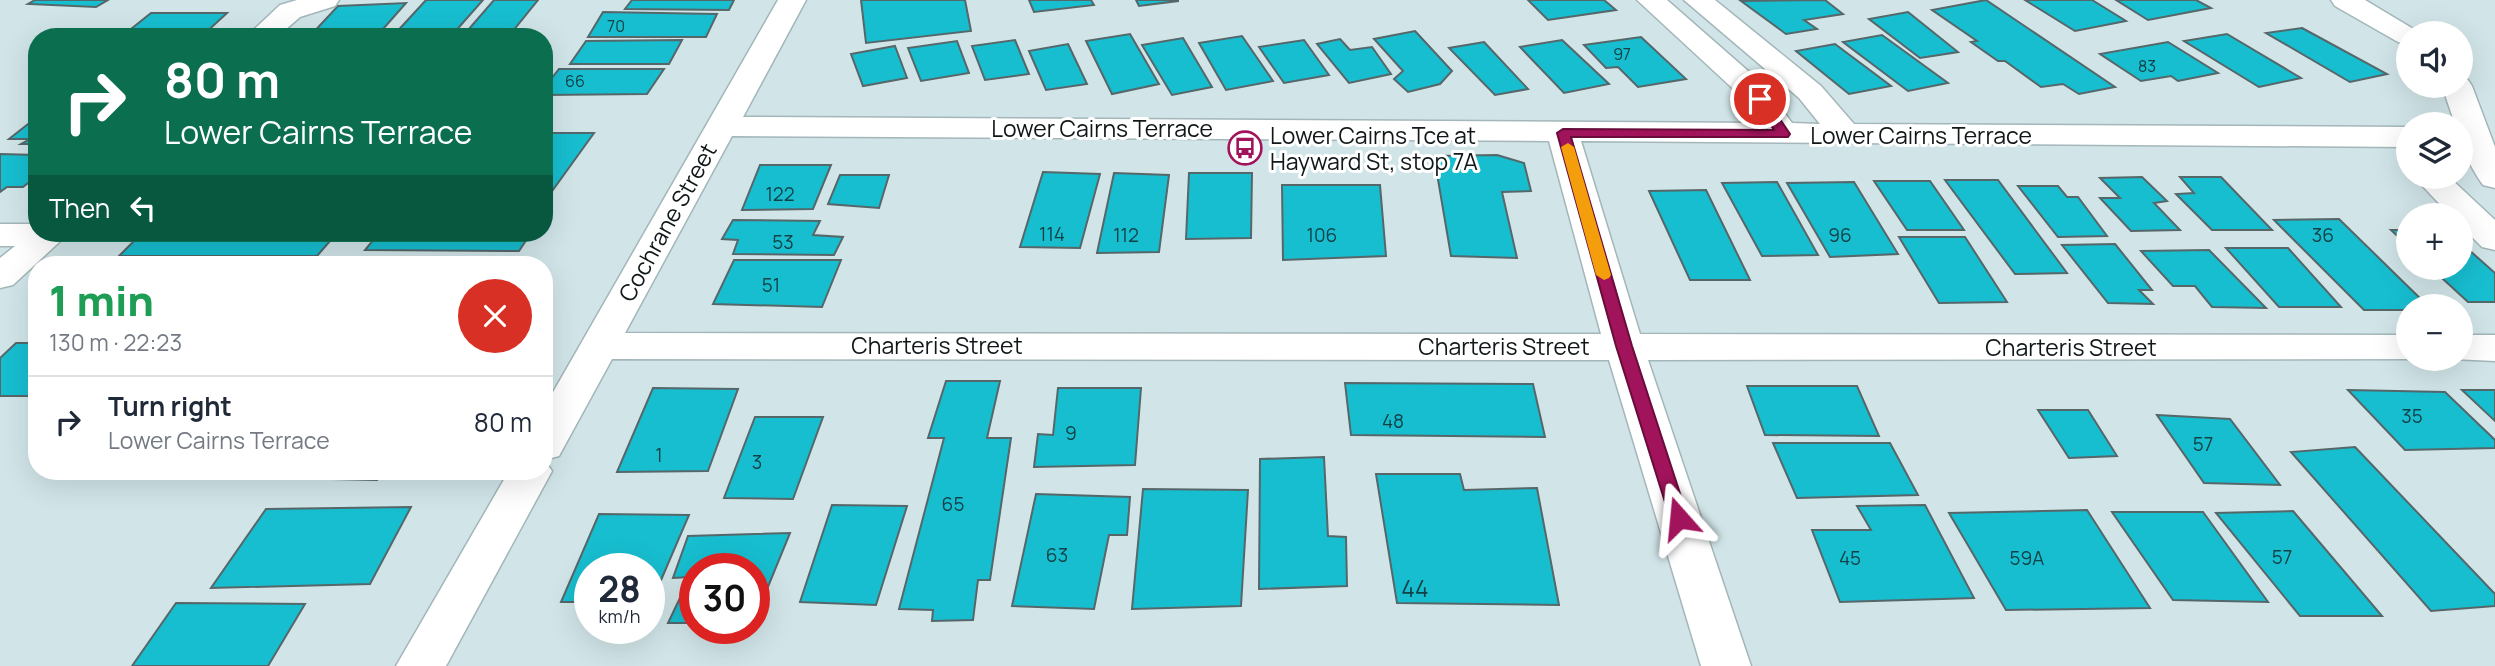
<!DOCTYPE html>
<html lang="en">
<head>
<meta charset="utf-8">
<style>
	body { margin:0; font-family:Manrope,sans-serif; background:#f6f6f7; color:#1f2937; height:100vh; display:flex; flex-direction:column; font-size:26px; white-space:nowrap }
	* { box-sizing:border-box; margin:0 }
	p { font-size:23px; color:#747a83 }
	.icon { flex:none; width:38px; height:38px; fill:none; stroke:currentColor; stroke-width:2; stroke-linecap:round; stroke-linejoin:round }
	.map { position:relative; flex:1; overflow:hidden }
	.side { position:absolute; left:28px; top:256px; width:525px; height:224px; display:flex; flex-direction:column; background:#fff; border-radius:28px; box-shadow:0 7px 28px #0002 }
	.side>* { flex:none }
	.banner { position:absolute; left:28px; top:28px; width:525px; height:214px; border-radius:28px; box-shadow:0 7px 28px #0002; background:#0b6e4f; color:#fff; overflow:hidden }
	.controls { position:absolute; left:2396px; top:21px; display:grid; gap:14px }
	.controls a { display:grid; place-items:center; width:77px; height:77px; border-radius:50%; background:#fff; box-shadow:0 7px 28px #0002; font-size:35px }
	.speed { position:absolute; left:574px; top:553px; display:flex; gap:14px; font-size:35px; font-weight:700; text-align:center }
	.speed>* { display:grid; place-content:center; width:91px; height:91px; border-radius:50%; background:#fff; box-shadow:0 7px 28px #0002; line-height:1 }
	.speed small { font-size:18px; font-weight:400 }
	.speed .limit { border:10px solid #d22; background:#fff; color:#111 }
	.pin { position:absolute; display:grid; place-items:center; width:60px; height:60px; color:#fff; margin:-30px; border:4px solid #fff; border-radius:50%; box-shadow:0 2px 7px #0007 }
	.me { position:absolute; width:77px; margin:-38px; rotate:342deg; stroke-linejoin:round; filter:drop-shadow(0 0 5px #0008) }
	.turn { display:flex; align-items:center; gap:24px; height:147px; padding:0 21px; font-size:32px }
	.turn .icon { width:91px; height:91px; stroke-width:2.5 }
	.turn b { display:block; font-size:49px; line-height:60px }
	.then { display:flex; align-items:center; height:66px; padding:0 21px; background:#0003; gap:14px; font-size:26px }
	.round { display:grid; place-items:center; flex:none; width:74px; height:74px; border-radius:37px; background:#f6f6f7 }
	.summary { display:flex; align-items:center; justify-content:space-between; height:119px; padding:0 21px }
	h1 { font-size:42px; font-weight:800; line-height:52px; color:#1e9e55 }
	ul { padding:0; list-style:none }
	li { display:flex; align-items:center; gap:21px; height:91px; padding:0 21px; border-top:2px solid #e0e1e3 }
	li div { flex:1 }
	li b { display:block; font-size:26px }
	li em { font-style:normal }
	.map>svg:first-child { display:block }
</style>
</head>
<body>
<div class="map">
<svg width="2495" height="666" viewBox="0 0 2495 666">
	<rect width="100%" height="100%" fill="#d1e5e8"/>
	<g fill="#17bed0" stroke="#56676a" stroke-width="2">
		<path d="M 35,0 L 108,0 L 96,7 L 28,4 Z"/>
		<path d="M 426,0 L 483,0 L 453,34 L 393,36 Z"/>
		<path d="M 494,0 L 538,0 L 508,37 L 462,37 Z"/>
		<path d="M 632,0 L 734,0 L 729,10 L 625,9 Z"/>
		<path d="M 861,0 L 965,0 L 971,31 L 866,43 Z"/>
		<path d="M 1029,0 L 1091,0 L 1094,5 L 1034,12 Z"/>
		<path d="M 1136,0 L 1178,0 L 1178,1 L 1139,6 Z"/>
		<path d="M 1528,0 L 1604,0 L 1616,10 L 1548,20 Z"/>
		<path d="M 1825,0 L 1843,14 L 1804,20 L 1817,29 L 1786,34 L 1741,1 Z"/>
		<path d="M 1986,0 L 2115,87 L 2079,94 L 2063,84 L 2041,87 L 2005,61 L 1998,61 L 1971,42 L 1977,41 L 1932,10 Z"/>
		<path d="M 2025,0 L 2092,0 L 2126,21 L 2075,31 Z"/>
		<path d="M 2116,0 L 2196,0 L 2211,8 L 2148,20 Z"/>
		<path d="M 406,3 L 376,37 L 309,37 L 338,6 Z"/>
		<path d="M 603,12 L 717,14 L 706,37 L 588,37 Z"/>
		<path d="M 1908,12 L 1958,52 L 1920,58 L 1869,19 Z"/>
		<path d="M 151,13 L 227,13 L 201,37 L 121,37 Z"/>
		<path d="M 2302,28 L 2387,74 L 2350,82 L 2266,33 Z"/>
		<path d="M 1415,31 L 1452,71 L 1440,84 L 1408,92 L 1394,79 L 1403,71 L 1374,39 Z"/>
		<path d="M 1130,34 L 1159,84 L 1112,94 L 1086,41 Z"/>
		<path d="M 2227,34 L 2301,78 L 2259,87 L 2184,41 Z"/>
		<path d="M 1882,35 L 1948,83 L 1908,91 L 1843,42 Z"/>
		<path d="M 1242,36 L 1273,81 L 1226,90 L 1199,43 Z"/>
		<path d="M 1641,37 L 1686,79 L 1638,87 L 1618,67 L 1606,68 L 1584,45 Z"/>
		<path d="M 1183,38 L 1212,87 L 1172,95 L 1142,45 Z"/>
		<path d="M 1340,39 L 1350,50 L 1372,47 L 1391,74 L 1349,83 L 1317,44 Z"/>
		<path d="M 682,40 L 669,64 L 570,64 L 586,41 Z"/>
		<path d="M 1015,40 L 1029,74 L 985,80 L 972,46 Z"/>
		<path d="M 1304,40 L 1329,75 L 1284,83 L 1259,47 Z"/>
		<path d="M 1562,40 L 1609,84 L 1564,93 L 1520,47 Z"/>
		<path d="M 957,41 L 969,73 L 921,81 L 908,48 Z"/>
		<path d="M 1484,42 L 1528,89 L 1495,95 L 1449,48 Z"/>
		<path d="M 2168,42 L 2218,73 L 2178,81 L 2171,76 L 2141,81 L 2100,54 Z"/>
		<path d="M 1068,44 L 1087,84 L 1046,90 L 1029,51 Z"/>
		<path d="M 1835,44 L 1891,86 L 1849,94 L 1796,51 Z"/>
		<path d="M 895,46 L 907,78 L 863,86 L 851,54 Z"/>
		<path d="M 559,69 L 664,69 L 647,94 L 544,95 L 544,88 Z"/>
		<path d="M 37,117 L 37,144 L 21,144 L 30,139 L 9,139 Z"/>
		<path d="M 544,133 L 594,133 L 550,194 L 544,194 Z"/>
		<path d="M 0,154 L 37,155 L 37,176 L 23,187 L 7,187 L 0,192 Z"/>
		<path d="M 1497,155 L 1524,163 L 1531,191 L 1502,192 L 1517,258 L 1451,256 L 1434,156 Z"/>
		<path d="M 760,165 L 831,165 L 813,209 L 742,210 Z"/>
		<path d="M 1043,172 L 1100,174 L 1080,248 L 1020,247 Z"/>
		<path d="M 1114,173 L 1169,175 L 1159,252 L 1097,253 Z"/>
		<path d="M 1189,173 L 1252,173 L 1251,238 L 1186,239 Z"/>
		<path d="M 840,175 L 889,175 L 879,208 L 828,204 Z"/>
		<path d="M 2142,177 L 2167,201 L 2154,203 L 2180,230 L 2131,231 L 2100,198 L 2120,198 L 2100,178 Z"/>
		<path d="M 2180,177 L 2221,177 L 2272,230 L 2212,230 L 2176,194 L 2194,193 Z"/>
		<path d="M 1945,180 L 1998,180 L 2067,273 L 2015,274 Z"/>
		<path d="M 1874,181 L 1930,181 L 1964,230 L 1907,230 Z"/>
		<path d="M 1777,182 L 1818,255 L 1762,256 L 1722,183 Z"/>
		<path d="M 1854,182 L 1898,254 L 1830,257 L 1787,183 Z"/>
		<path d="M 1282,185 L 1380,185 L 1386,256 L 1283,260 Z"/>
		<path d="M 2018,186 L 2058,186 L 2067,197 L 2078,197 L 2107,236 L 2058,237 Z"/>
		<path d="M 1706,190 L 1750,280 L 1690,280 L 1649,191 Z"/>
		<path d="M 2339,219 L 2428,306 L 2408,306 L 2408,310 L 2364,310 L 2274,220 Z"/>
		<path d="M 733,220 L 820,221 L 813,235 L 843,237 L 834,255 L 733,254 L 738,240 L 722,239 Z"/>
		<path d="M 2391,230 L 2408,230 L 2408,246 Z"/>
		<path d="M 142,233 L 337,233 L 317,256 L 119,256 Z"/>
		<path d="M 379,233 L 531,233 L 519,251 L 365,250 Z"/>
		<path d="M 1899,237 L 1965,237 L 2007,302 L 1939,303 Z"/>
		<path d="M 2460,242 L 2495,273 L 2495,302 L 2468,302 L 2431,268 L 2460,268 Z"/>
		<path d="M 2115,244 L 2152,290 L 2139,290 L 2153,304 L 2108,303 L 2062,245 Z"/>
		<path d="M 2226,248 L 2288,248 L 2341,307 L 2279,307 Z"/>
		<path d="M 2209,250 L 2266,308 L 2212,307 L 2195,286 L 2173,286 L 2141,251 Z"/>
		<path d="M 439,259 L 436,264 L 310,264 L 313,261 Z"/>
		<path d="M 734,260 L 841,260 L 822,307 L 713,304 Z"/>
		<path d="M 16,343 L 37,343 L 37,396 L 0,396 L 0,358 Z"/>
		<path d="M 946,381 L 1000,381 L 987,438 L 1011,438 L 990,580 L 978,580 L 973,620 L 932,621 L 933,610 L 899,609 L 944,438 L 928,438 Z"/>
		<path d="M 1345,383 L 1533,384 L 1545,437 L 1351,435 Z"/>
		<path d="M 1747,386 L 1857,386 L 1879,436 L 1765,435 Z"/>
		<path d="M 653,388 L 738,389 L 708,471 L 617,472 Z"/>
		<path d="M 1058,388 L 1141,388 L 1135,465 L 1034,467 L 1038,434 L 1053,435 Z"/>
		<path d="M 2348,390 L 2445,392 L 2495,440 L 2495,448 L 2405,450 Z"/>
		<path d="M 2462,390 L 2495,390 L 2495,421 Z"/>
		<path d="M 2038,410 L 2088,410 L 2117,456 L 2069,458 Z"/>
		<path d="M 2157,415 L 2230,419 L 2280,485 L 2204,483 Z"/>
		<path d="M 755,417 L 823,417 L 793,499 L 724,498 Z"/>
		<path d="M 1773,443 L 1890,443 L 1918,495 L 1797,498 Z"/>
		<path d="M 2355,447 L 2495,594 L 2495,606 L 2431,611 L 2291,452 Z"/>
		<path d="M 1324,457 L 1328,536 L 1346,537 L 1347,586 L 1259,589 L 1260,459 Z"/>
		<path d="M 249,471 L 384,471 L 377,480 L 243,477 Z"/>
		<path d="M 1376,474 L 1460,474 L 1464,490 L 1537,488 L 1559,605 L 1397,603 Z"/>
		<path d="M 1143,489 L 1248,490 L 1241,606 L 1132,609 Z"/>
		<path d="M 1036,494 L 1130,497 L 1127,535 L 1109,535 L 1094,609 L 1012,606 Z"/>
		<path d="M 832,505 L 907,506 L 876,605 L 800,602 Z"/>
		<path d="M 1925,505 L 1974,598 L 1840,602 L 1812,530 L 1871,530 L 1857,506 Z"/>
		<path d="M 411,507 L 370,584 L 211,588 L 266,509 Z"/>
		<path d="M 2087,510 L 2150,608 L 2006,610 L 1949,513 Z"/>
		<path d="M 2293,511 L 2382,616 L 2300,616 L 2216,513 Z"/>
		<path d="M 2112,512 L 2203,512 L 2268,602 L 2173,600 Z"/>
		<path d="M 599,514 L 689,515 L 649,608 L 649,569 L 590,569 L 590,602 L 561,602 Z"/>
		<path d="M 790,533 L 754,621 L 754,569 L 695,569 L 695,623 L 668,623 L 690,577 L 673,578 L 688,536 Z"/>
		<path d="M 176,603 L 305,604 L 268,666 L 132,666 Z"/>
	</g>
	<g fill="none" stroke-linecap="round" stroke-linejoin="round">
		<defs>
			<g id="minor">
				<path d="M 297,0 L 339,0 L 335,6 L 300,17 L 277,37 L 246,37 L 280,5 Z"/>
				<path d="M 778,0 L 806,0 L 743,117 L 1760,123 L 1742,97 L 1637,0 L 1667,0 L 1764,85 L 1792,123 L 1820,124 L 1799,98 L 1684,0 L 1715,0 L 1821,86 L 1854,124 L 2408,127 L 2408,147 L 1581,141 L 1640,334 L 2408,335 L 2408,359 L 2415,359 L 1648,360 L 1751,666 L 1701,666 L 1609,360 L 612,359 L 559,456 L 544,460 L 552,471 L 446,666 L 396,666 L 509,471 L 544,471 L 544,408 ZM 732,136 L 1549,141 L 1601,334 L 625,333 Z"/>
				<path d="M 2331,0 L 2365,0 L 2420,33 L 2408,33 L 2408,45 L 2398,42 L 2335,6 Z"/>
				<path d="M 2460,78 L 2468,80 L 2472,86 L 2495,147 L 2495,188 L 2483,185 C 2470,167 2460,147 2460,124 L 2455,124 L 2442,86 L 2460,86 Z"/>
				<path d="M 2414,177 L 2449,177 L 2495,220 L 2495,250 L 2482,247 L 2460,225 L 2460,215 L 2450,215 Z"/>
				<path d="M 0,224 L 37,224 L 37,233 L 69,233 L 13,285 L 0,288 L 0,258 L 15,246 L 0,246 Z"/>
				<path d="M 2460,335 L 2495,335 L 2495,361 L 2453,359 L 2460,359 Z"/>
			</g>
		</defs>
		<use href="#minor" stroke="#a3b6b9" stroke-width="3"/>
		<use href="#minor" fill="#fff" fill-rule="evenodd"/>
	</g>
	<path fill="#a1135b" stroke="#690c3b" stroke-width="2" d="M 1760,96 L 1765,97 L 1790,134 L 1788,137 L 1571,137 L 1632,346 L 1688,518 L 1685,523 L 1672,523 L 1670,518 L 1616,346 L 1557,133 L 1563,129 L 1774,130 L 1754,99 Z"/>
	<path fill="#f59e0b" d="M 1568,143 L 1574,147 L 1611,275 L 1609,278 L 1604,280 L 1596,275 L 1561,147 Z"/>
	<defs>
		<symbol id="bus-ring" viewBox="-11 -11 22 22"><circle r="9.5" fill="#fff" stroke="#a1135b" stroke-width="1.5"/><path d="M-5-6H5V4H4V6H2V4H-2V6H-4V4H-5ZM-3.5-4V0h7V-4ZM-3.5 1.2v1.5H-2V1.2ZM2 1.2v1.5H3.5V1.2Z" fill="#a1135b"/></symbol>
	</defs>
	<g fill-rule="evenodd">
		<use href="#bus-ring" x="1226" y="129" width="38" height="38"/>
	</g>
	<g text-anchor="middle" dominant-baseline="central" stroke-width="6" stroke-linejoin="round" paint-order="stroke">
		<g font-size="16" fill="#124146">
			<text x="616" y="26">70</text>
			<text x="1622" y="54">97</text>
			<text x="2147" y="66">83</text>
			<text x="575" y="81">66</text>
		</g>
		<g font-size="19" fill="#124146">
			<text x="780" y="194">122</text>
			<text x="1052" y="234">114</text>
			<text x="1126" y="235">112</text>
			<text x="1322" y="235">106</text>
			<text x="1840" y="235">96</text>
			<text x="2323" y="235">36</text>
			<text x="783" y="242">53</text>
			<text x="771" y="285">51</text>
			<text x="2412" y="416">35</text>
			<text x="1393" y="421">48</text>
			<text x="1071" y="433">9</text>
			<text x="2203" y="444">57</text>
			<text x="659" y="455">1</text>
			<text x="757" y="462">3</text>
			<text x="953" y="504">65</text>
			<text x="1057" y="555">63</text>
			<text x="2282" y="557">57</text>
			<text x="1850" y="558">45</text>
			<text x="2027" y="558">59A</text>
		</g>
		<g font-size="23" fill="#101718" stroke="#fff">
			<text x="1102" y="128">Lower Cairns Terrace</text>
			<text x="1921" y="135">Lower Cairns Terrace</text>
			<text transform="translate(667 222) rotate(-61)">Cochrane Street</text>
			<text x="937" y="345">Charteris Street</text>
			<text x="1504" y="346">Charteris Street</text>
			<text x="2071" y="347">Charteris Street</text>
		</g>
		<g font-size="23" fill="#101718" stroke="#fff" text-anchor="start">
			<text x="1270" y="135">Lower Cairns Tce at<tspan x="1270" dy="26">Hayward St, stop 7A</tspan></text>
		</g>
		<g font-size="23" fill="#124146">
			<text x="1415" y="588">44</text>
		</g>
	</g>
</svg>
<div class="controls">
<a><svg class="icon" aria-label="sound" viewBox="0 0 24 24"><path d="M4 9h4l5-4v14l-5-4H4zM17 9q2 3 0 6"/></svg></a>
<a><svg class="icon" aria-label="layers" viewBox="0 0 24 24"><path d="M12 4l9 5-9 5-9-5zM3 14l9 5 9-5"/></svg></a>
<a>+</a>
<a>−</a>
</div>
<div class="speed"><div>28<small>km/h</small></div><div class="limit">30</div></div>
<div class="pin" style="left:1760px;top:99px;background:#d93025"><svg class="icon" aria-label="arrive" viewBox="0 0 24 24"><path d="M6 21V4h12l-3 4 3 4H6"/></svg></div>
<svg class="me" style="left:1679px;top:518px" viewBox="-20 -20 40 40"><path d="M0-17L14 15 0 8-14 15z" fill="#a1135b" stroke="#fff" stroke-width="4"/></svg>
<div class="banner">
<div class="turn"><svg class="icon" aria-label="right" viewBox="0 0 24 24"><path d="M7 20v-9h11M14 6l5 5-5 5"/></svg><div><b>80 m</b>Lower Cairns Terrace</div></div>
<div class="then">Then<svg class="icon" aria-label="left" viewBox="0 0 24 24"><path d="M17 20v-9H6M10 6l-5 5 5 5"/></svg></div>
</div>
<section class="side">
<div class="summary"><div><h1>1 min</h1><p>130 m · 22:23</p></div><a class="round" style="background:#d93025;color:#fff"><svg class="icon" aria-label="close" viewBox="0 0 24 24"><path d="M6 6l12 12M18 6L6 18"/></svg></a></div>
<ul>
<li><svg class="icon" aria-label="right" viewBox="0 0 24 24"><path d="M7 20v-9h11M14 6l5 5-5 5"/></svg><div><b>Turn right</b><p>Lower Cairns Terrace</p></div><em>80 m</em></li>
</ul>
</section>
</div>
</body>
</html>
